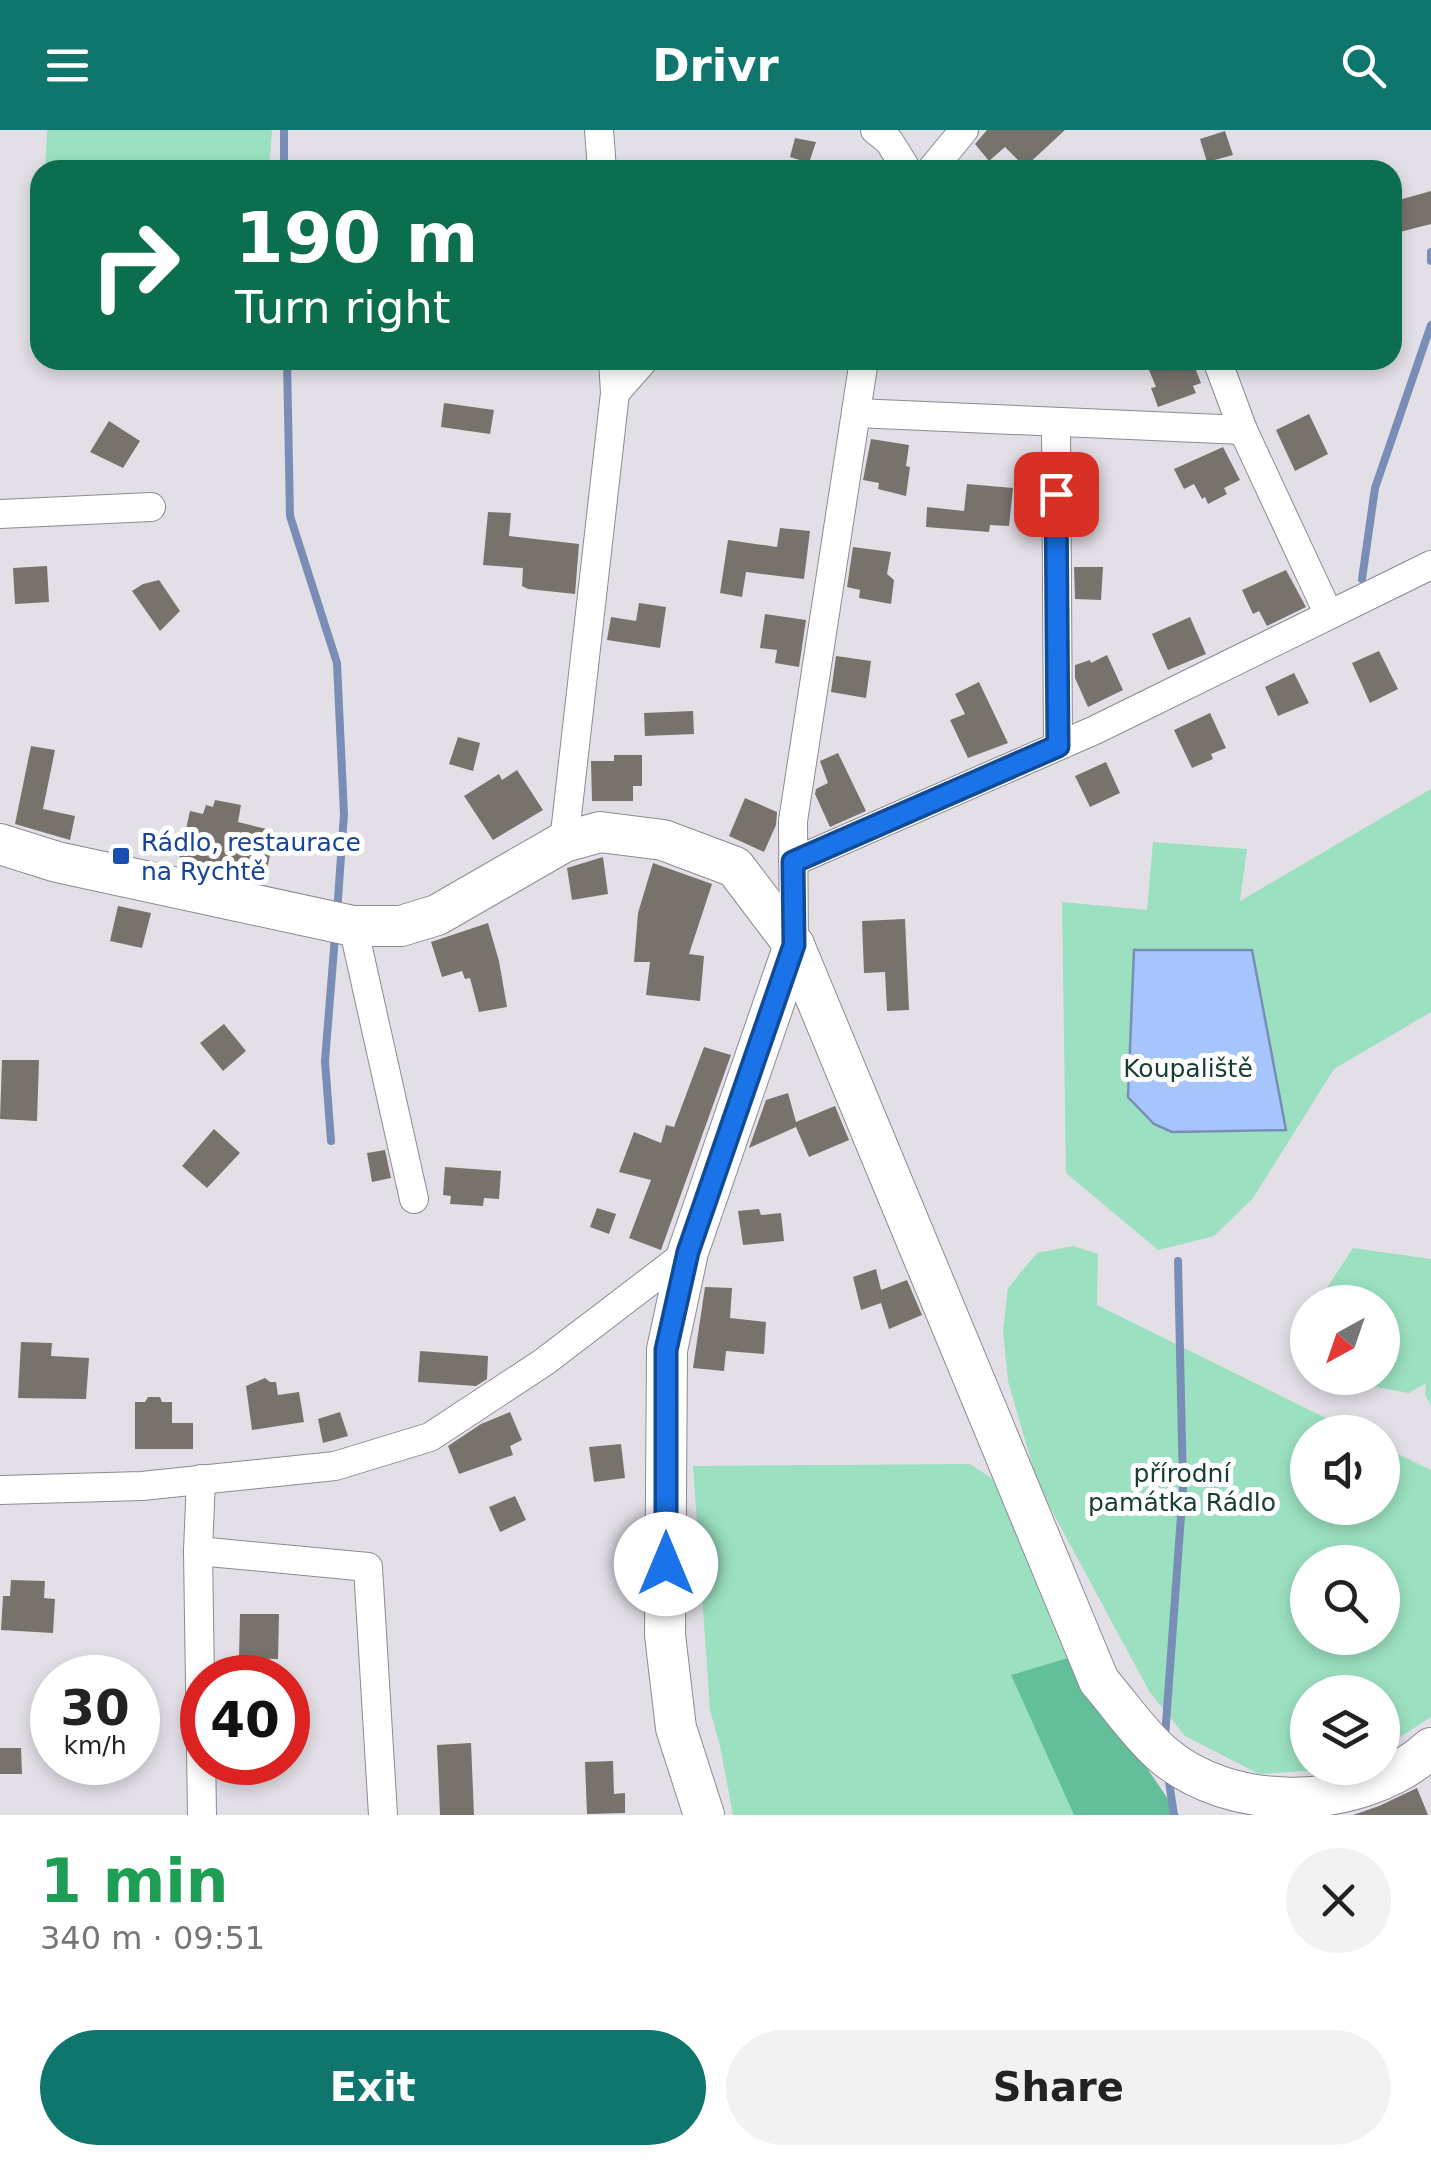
<!DOCTYPE html>
<html lang="en">
<head>
<meta charset="utf-8">
<style>
	body { margin:0; font-family:"DejaVu Sans",sans-serif; background:#f2f2f2; color:#222; height:100vh; display:flex; flex-direction:column; font-size:38px; white-space:nowrap }
	* { box-sizing:border-box; margin:0 }
	p { font-size:32px; color:#767676 }
	.icon { flex:none; width:55px; height:55px; fill:none; stroke:currentColor; stroke-width:2; stroke-linecap:round; stroke-linejoin:round }
	.map { position:relative; height:1685px; overflow:hidden }
	.side { display:flex; flex-direction:column; background:#fff; flex:1 }
	.side>* { flex:none }
	.guide { position:absolute; left:30px; top:30px; width:1372px; height:210px; border-radius:30px; box-shadow:0 5px 15px #0003; background:#0b6e4f; color:#fff; overflow:hidden }
	.needle { width:65px; rotate:220deg }
	.buttons { position:absolute; left:1290px; top:1155px; display:grid; gap:20px }
	.buttons a { display:grid; place-items:center; width:110px; height:110px; border-radius:50%; background:#fff; box-shadow:0 5px 15px #0003; font-size:50px }
	.speed { position:absolute; left:30px; top:1525px; display:flex; gap:20px; font-size:50px; font-weight:700; text-align:center }
	.speed>* { display:grid; place-content:center; width:130px; height:130px; border-radius:50%; background:#fff; box-shadow:0 5px 15px #0003; line-height:1 }
	.speed small { font-size:25px; font-weight:400 }
	.speed .limit { border:15px solid #d22; background:#fff; color:#111 }
	.pin { position:absolute; display:grid; place-items:center; width:85px; height:85px; color:#fff; margin:-42px; border-radius:20px; box-shadow:0 5px 15px #0006 }
	.me { position:absolute; width:110px; margin:-55px; rotate:0deg; stroke-linejoin:round; filter:drop-shadow(0 0 8px #0008) }
	.turn { display:flex; align-items:center; gap:35px; height:210px; padding:0 40px; font-size:45px }
	.turn .icon { width:130px; height:130px; stroke-width:2.5 }
	.turn b { display:block; font-size:70px; line-height:85px }
	.round { display:grid; place-items:center; flex:none; width:105px; height:105px; border-radius:52px; background:#f2f2f2 }
	.head { display:flex; align-items:center; justify-content:space-between; height:170px; padding:0 40px }
	h1 { font-size:60px; font-weight:600; line-height:75px; color:#1e9e55 }
	.button { display:flex; gap:20px; margin-top:auto; padding:20px 40px }
	.button a { flex:1; height:115px; border-radius:60px; background:#0f766e; color:#fff; font-size:40px; font-weight:600; line-height:115px; text-align:center }
	.button a+a { background:#f2f2f2; color:#222 }
	header { display:flex; justify-content:space-between; align-items:center; height:130px; padding:0 40px; background:#0f766e; color:#fff; font-size:45px; font-weight:600 }
	.map>svg:first-child { display:block }
</style>
</head>
<body>
<header><svg class="icon" aria-label="menu" viewBox="0 0 24 24"><path d="M4 6h16M4 12h16M4 18h16"/></svg>Drivr<svg class="icon" aria-label="search" viewBox="0 0 24 24"><circle cx="10" cy="10" r="6"/><path d="M15 15l6 6"/></svg></header>
<div class="map">
<svg width="1431" height="1685" viewBox="0 0 1431 1685">
	<rect width="100%" height="100%" fill="#e3dfe7"/>
	<g fill="#9be0c1" fill-rule="evenodd">
		<path d="M 47,0 L 272,0 L 269,40 L 45,40 Z"/>
		<path d="M 1431,659 L 1431,882 L 1334,939 L 1253,1068 L 1214,1106 L 1158,1120 L 1066,1043 L 1062,772 L 1147,780 L 1153,712 L 1247,719 L 1240,771 Z"/>
		<path d="M 1073,1116 L 1098,1124 L 1097,1175 L 1354,1302 L 1308,1302 L 1308,1378 L 1382,1378 L 1383,1317 L 1431,1340 L 1431,1587 L 1383,1618 L 1382,1562 L 1308,1562 L 1308,1638 L 1351,1638 L 1259,1644 L 1185,1606 L 1149,1561 L 1038,1355 L 1008,1251 L 1003,1200 L 1008,1158 L 1037,1123 ZM 1308,1432 L 1382,1432 L 1382,1508 L 1308,1508 Z"/>
		<path d="M 1353,1118 L 1431,1129 L 1431,1275 L 1425,1265 L 1426,1253 L 1409,1263 L 1343,1251 L 1339,1248 L 1382,1248 L 1382,1172 L 1323,1172 L 1326,1159 Z"/>
		<path d="M 970,1334 L 993,1349 L 1071,1527 L 1012,1545 L 1074,1685 L 733,1685 L 720,1616 L 710,1580 L 693,1336 Z"/>
	</g>
	<path fill="#62bf99" d="M 1071,1527 L 1179,1685 L 1074,1685 L 1011,1545 Z"/>
	<path fill="#a6c5fc" stroke="#798eb6" stroke-width="2.5" d="M 1134,820 L 1252,820 L 1286,1000 L 1172,1002 L 1154,994 L 1128,967 Z"/>
	<g fill="none" stroke-linecap="round" stroke-linejoin="round">
		<g stroke="#798eb6" stroke-width="8">
			<path d="M 284,0 L 284,40"/>
			<path d="M 1431,122 L 1431,131"/>
			<path d="M 287,230 L 290,386 L 337,533 L 344,684 L 337,783"/>
			<path d="M 1362,449 L 1375,358 L 1431,195"/>
			<path d="M 331,1011 L 325,931 L 335,806"/>
			<path d="M 1165,1607 L 1183,1358 L 1178,1131"/>
			<path d="M 1168,1645 L 1174,1685"/>
		</g>
	</g>
	<g fill="#78726d">
		<path d="M 987,0 L 1065,0 L 1025,37 L 1005,17 L 989,31 L 975,14 Z"/>
		<path d="M 1225,1 L 1233,25 L 1207,32 L 1200,9 Z"/>
		<path d="M 795,8 L 816,12 L 809,33 L 790,27 Z"/>
		<path d="M 1431,61 L 1431,94 L 1392,104 L 1392,72 Z"/>
		<path d="M 1145,230 L 1192,230 L 1201,253 L 1193,256 L 1196,263 L 1158,277 L 1151,258 L 1156,257 Z"/>
		<path d="M 444,273 L 494,280 L 490,304 L 441,297 Z"/>
		<path d="M 1309,284 L 1328,324 L 1295,341 L 1276,300 Z"/>
		<path d="M 109,291 L 140,311 L 123,338 L 90,322 Z"/>
		<path d="M 871,309 L 909,315 L 906,336 L 910,337 L 906,366 L 878,359 L 879,353 L 863,350 Z"/>
		<path d="M 1223,317 L 1240,350 L 1224,358 L 1227,364 L 1208,374 L 1205,367 L 1202,369 L 1194,354 L 1184,359 L 1174,339 Z"/>
		<path d="M 967,354 L 1013,358 L 1009,396 L 990,395 L 989,402 L 926,397 L 927,377 L 964,381 Z"/>
		<path d="M 488,382 L 511,383 L 509,406 L 579,414 L 575,464 L 528,459 L 522,456 L 523,438 L 483,435 Z"/>
		<path d="M 780,398 L 810,401 L 804,449 L 746,442 L 742,467 L 720,463 L 728,410 L 777,417 Z"/>
		<path d="M 853,417 L 891,422 L 887,444 L 894,450 L 891,474 L 859,468 L 860,460 L 847,457 Z"/>
		<path d="M 47,436 L 49,472 L 15,474 L 13,438 Z"/>
		<path d="M 1074,437 L 1103,437 L 1101,470 L 1075,469 Z"/>
		<path d="M 1286,440 L 1306,477 L 1267,496 L 1259,481 L 1253,484 L 1242,460 Z"/>
		<path d="M 159,450 L 180,481 L 160,501 L 132,461 L 143,454 Z"/>
		<path d="M 639,473 L 666,477 L 660,518 L 607,510 L 611,487 L 636,491 Z"/>
		<path d="M 765,484 L 806,490 L 799,537 L 775,533 L 777,520 L 760,518 Z"/>
		<path d="M 1190,487 L 1206,524 L 1168,540 L 1152,504 Z"/>
		<path d="M 1379,521 L 1398,559 L 1370,573 L 1352,533 Z"/>
		<path d="M 1107,525 L 1123,560 L 1088,577 L 1075,548 L 1075,535 L 1090,530 L 1091,533 Z"/>
		<path d="M 836,526 L 871,531 L 866,568 L 831,562 Z"/>
		<path d="M 1294,543 L 1309,573 L 1278,586 L 1265,557 Z"/>
		<path d="M 979,552 L 1008,613 L 968,628 L 950,590 L 965,584 L 955,564 Z"/>
		<path d="M 693,581 L 694,604 L 645,606 L 644,583 Z"/>
		<path d="M 1210,583 L 1226,618 L 1211,624 L 1213,629 L 1192,638 L 1174,600 Z"/>
		<path d="M 458,607 L 480,613 L 473,641 L 449,634 Z"/>
		<path d="M 31,616 L 55,620 L 43,679 L 75,686 L 70,710 L 15,694 Z"/>
		<path d="M 838,623 L 866,681 L 830,697 L 815,664 L 816,659 L 828,653 L 820,631 Z"/>
		<path d="M 614,625 L 642,625 L 642,656 L 633,656 L 633,671 L 592,671 L 591,631 L 614,631 Z"/>
		<path d="M 1106,632 L 1120,663 L 1090,677 L 1075,646 Z"/>
		<path d="M 517,640 L 543,680 L 493,710 L 464,666 L 499,644 L 502,650 Z"/>
		<path d="M 745,668 L 777,682 L 776,695 L 764,722 L 729,706 Z"/>
		<path d="M 215,670 L 241,675 L 238,692 L 275,701 L 265,749 L 179,730 L 190,681 L 203,684 L 206,675 L 213,677 Z"/>
		<path d="M 603,727 L 608,764 L 572,770 L 567,738 Z"/>
		<path d="M 653,733 L 712,754 L 689,824 L 704,826 L 700,871 L 646,865 L 650,832 L 634,832 L 638,783 Z"/>
		<path d="M 118,776 L 151,783 L 142,818 L 110,811 Z"/>
		<path d="M 905,789 L 909,880 L 887,881 L 885,842 L 864,843 L 862,791 Z"/>
		<path d="M 488,793 L 499,831 L 507,877 L 479,882 L 470,848 L 465,849 L 462,841 L 442,847 L 431,812 Z"/>
		<path d="M 224,894 L 246,921 L 223,941 L 200,913 Z"/>
		<path d="M 704,917 L 731,925 L 661,1120 L 629,1108 L 651,1050 L 619,1042 L 634,1002 L 661,1013 L 666,995 L 674,997 Z"/>
		<path d="M 2,930 L 39,930 L 37,991 L 0,989 Z"/>
		<path d="M 788,963 L 796,992 L 835,976 L 849,1010 L 809,1027 L 796,997 L 749,1018 L 766,970 Z"/>
		<path d="M 214,999 L 240,1023 L 207,1058 L 182,1036 Z"/>
		<path d="M 385,1020 L 391,1048 L 372,1052 L 367,1023 Z"/>
		<path d="M 445,1037 L 501,1041 L 499,1069 L 484,1068 L 483,1076 L 450,1074 L 451,1066 L 443,1065 Z"/>
		<path d="M 597,1078 L 616,1084 L 609,1104 L 590,1097 Z"/>
		<path d="M 759,1079 L 761,1085 L 781,1083 L 784,1111 L 743,1115 L 738,1081 Z"/>
		<path d="M 876,1139 L 881,1160 L 907,1150 L 922,1185 L 889,1199 L 881,1173 L 861,1180 L 853,1147 Z"/>
		<path d="M 705,1157 L 732,1158 L 730,1188 L 766,1192 L 764,1224 L 726,1221 L 724,1241 L 693,1238 Z"/>
		<path d="M 21,1212 L 52,1213 L 51,1226 L 89,1228 L 86,1269 L 18,1268 Z"/>
		<path d="M 420,1221 L 488,1226 L 487,1249 L 476,1256 L 418,1252 Z"/>
		<path d="M 265,1248 L 270,1252 L 276,1252 L 278,1265 L 299,1262 L 304,1292 L 252,1300 L 246,1256 Z"/>
		<path d="M 148,1267 L 160,1267 L 162,1272 L 172,1272 L 172,1293 L 193,1293 L 193,1319 L 135,1319 L 135,1272 L 145,1272 Z"/>
		<path d="M 340,1282 L 348,1306 L 323,1313 L 318,1289 Z"/>
		<path d="M 510,1282 L 522,1310 L 510,1316 L 513,1325 L 459,1344 L 448,1316 L 481,1294 Z"/>
		<path d="M 621,1314 L 625,1348 L 594,1352 L 589,1317 Z"/>
		<path d="M 515,1366 L 526,1390 L 500,1402 L 489,1377 Z"/>
		<path d="M 11,1450 L 45,1451 L 44,1468 L 55,1469 L 53,1503 L 1,1500 L 3,1466 L 10,1466 Z"/>
		<path d="M 240,1484 L 279,1484 L 278,1529 L 239,1528 Z"/>
		<path d="M 471,1613 L 474,1685 L 440,1685 L 437,1615 Z"/>
		<path d="M 0,1618 L 21,1618 L 22,1644 L 0,1644 Z"/>
		<path d="M 613,1631 L 614,1664 L 625,1663 L 625,1683 L 587,1684 L 585,1632 Z"/>
		<path d="M 1417,1658 L 1428,1685 L 1353,1685 L 1379,1676 Z"/>
	</g>
	<g fill="none" stroke-linecap="round" stroke-linejoin="round">
		<defs>
			<g id="street">
				<path d="M 599,0 L 602,40"/>
				<path d="M 875,0 L 889,11 L 907,40"/>
				<path d="M 931,40 L 964,0"/>
				<path d="M 1217,230 L 1243,300 L 1329,485"/>
				<path d="M 615,263 L 644,230"/>
				<path d="M 856,283 L 1243,300"/>
				<path d="M 1056,292 L 1058,616"/>
				<path d="M 0,384 L 151,377"/>
				<path d="M 564,712 L 615,263 L 613,230"/>
				<path d="M 793,732 L 1095,600 L 1431,435"/>
				<path d="M 353,796 L 414,1069"/>
				<path d="M 794,815 L 793,691 L 864,230"/>
				<path d="M 201,1349 L 198,1421 L 202,1685"/>
				<path d="M 0,1360 L 142,1356 L 335,1336 L 430,1307 L 544,1232 L 688,1122"/>
				<path d="M 198,1421 L 368,1437 L 383,1685"/>
			</g>
			<g id="secondary">
				<path d="M 0,714 L 57,732 L 353,796 L 401,796 L 437,785 L 564,712 L 600,702 L 663,710 L 735,737 L 794,815 L 1099,1551 C 1119,1574 1137,1601 1160,1622 C 1230,1685 1362,1682 1431,1618"/>
				<path d="M 704,1685 L 676,1598 L 665,1505 L 667,1220 L 688,1122 L 794,815"/>
			</g>
		</defs>
		<use href="#street" stroke="#8d8a91" stroke-width="30"/>
		<use href="#secondary" stroke="#8d8a91" stroke-width="42"/>
		<use href="#street" stroke="#fff" stroke-width="28"/>
		<use href="#secondary" stroke="#fff" stroke-width="40"/>
	</g>
	<g fill="none" stroke-linecap="round" stroke-linejoin="round">
		<defs>
			<path id="route" d="M 666,1434 L 666,1220 L 688,1122 L 794,815 L 793,732 L 1058,616 L 1056,364"/>
		</defs>
		<use href="#route" stroke="#114b97" stroke-width="25"/>
		<use href="#route" stroke="#1a73e8" stroke-width="18"/>
	</g>
	<rect fill="#1a4fb4" stroke="#fff" stroke-width="4" x="111" y="716" width="20" height="20" rx="5"/>
	<g text-anchor="middle" dominant-baseline="central" stroke-width="10" stroke-linejoin="round" paint-order="stroke">
		<g font-size="25" fill="#164399" stroke="#fff" text-anchor="start">
			<text x="141" y="712">Rádlo, restaurace<tspan x="141" dy="29">na Rychtě</tspan></text>
		</g>
		<g font-size="25" fill="#153e2e" stroke="#fff">
			<text x="1188" y="938">Koupaliště</text>
			<text x="1182" y="1343">přírodní<tspan x="1182" dy="29">památka Rádlo</tspan></text>
		</g>
	</g>
</svg>
<div class="buttons">
<a><svg class="needle" viewBox="-14 -14 28 28"><path d="M0-13l5 13h-10z" fill="#e53935"/><path d="M0 13l5-13h-10z" fill="#767676"/></svg></a>
<a><svg class="icon" aria-label="sound" viewBox="0 0 24 24"><path d="M4 9h4l5-4v14l-5-4H4zM17 9q2 3 0 6"/></svg></a>
<a><svg class="icon" aria-label="search" viewBox="0 0 24 24"><circle cx="10" cy="10" r="6"/><path d="M15 15l6 6"/></svg></a>
<a><svg class="icon" aria-label="layers" viewBox="0 0 24 24"><path d="M12 4l9 5-9 5-9-5zM3 14l9 5 9-5"/></svg></a>
</div>
<div class="speed"><div>30<small>km/h</small></div><div class="limit">40</div></div>
<div class="pin" style="left:1056px;top:364px;background:#d93025"><svg class="icon" aria-label="arrive" viewBox="0 0 24 24"><path d="M6 21V4h12l-3 4 3 4H6"/></svg></div>
<svg class="me" style="left:666px;top:1434px" viewBox="-20 -20 40 40"><circle r="19" fill="#fff"/><path d="M0-13L10 11 0 6-10 11z" fill="#1a73e8"/></svg>
<div class="guide">
<div class="turn"><svg class="icon" aria-label="right" viewBox="0 0 24 24"><path d="M7 20v-9h11M14 6l5 5-5 5"/></svg><div><b>190 m</b>Turn right</div></div>
</div>
</div>
<section class="side">
<div class="head"><div><h1>1 min</h1><p>340 m · 09:51</p></div><a class="round"><svg class="icon" aria-label="close" viewBox="0 0 24 24"><path d="M6 6l12 12M18 6L6 18"/></svg></a></div>
<div class="button"><a>Exit</a><a>Share</a></div>
</section>
</body>
</html>
